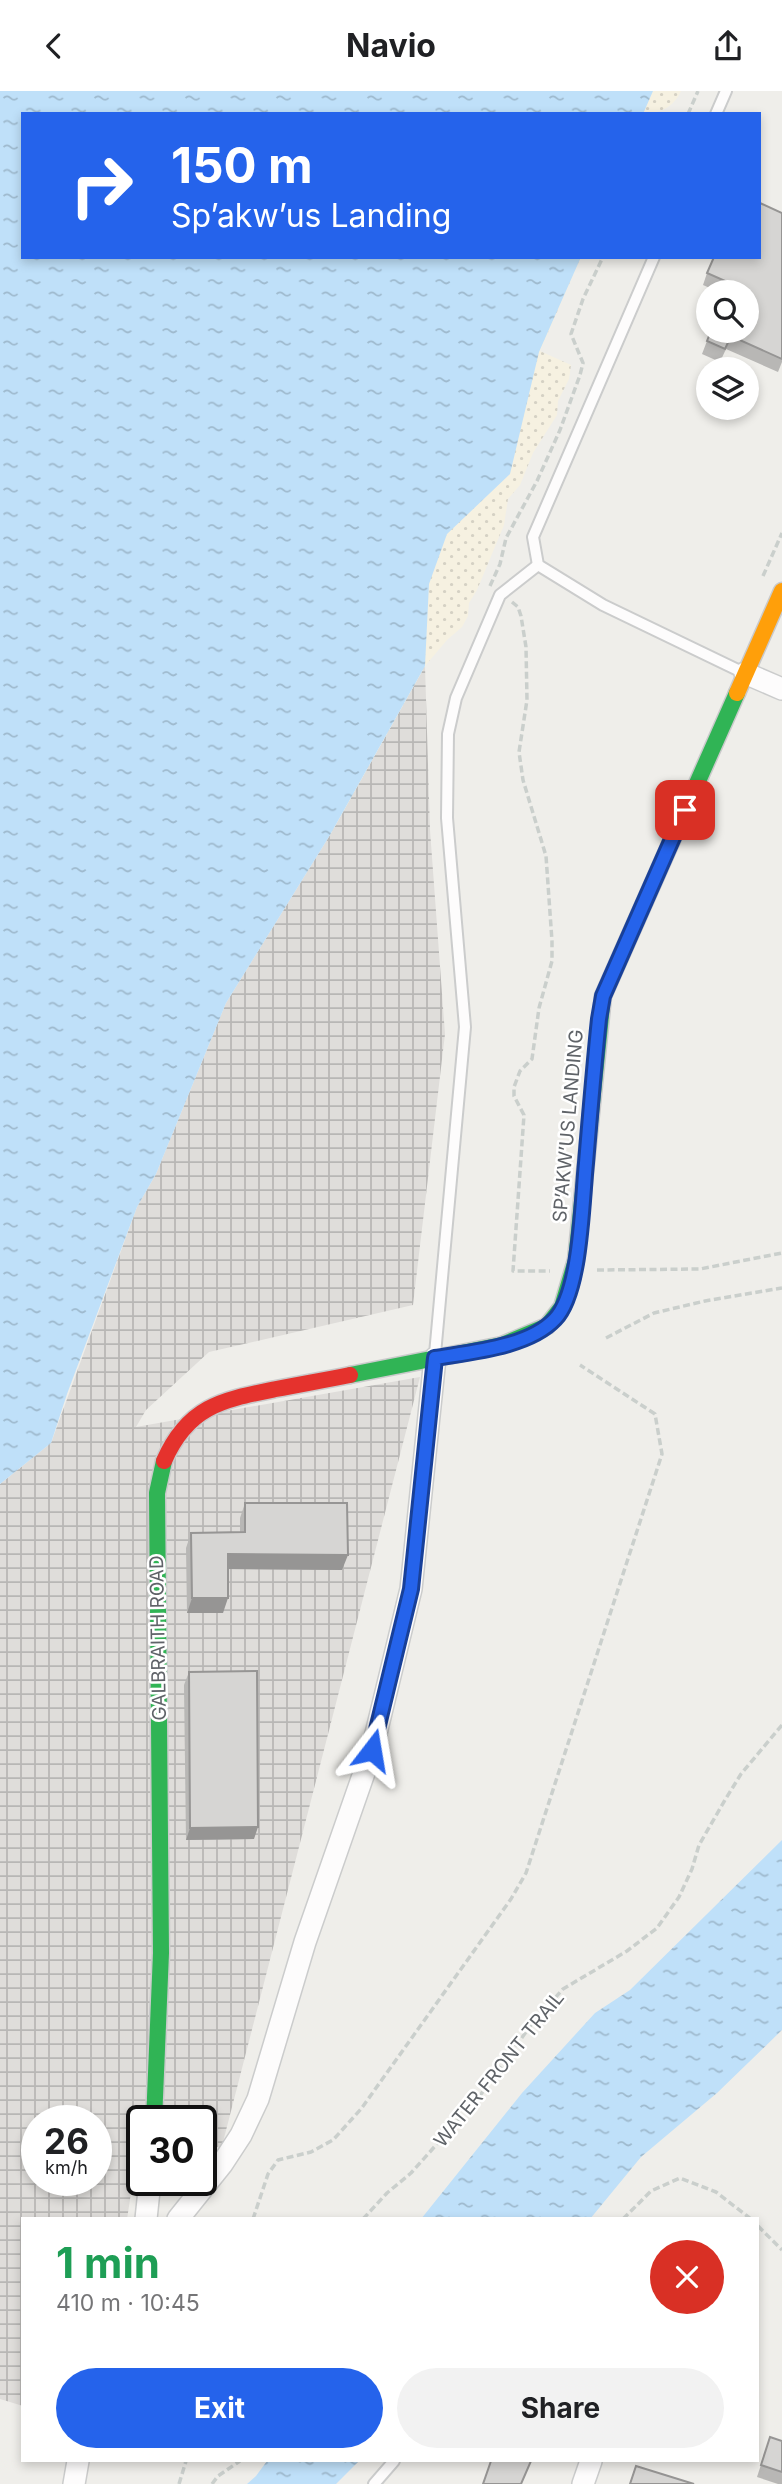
<!DOCTYPE html>
<html lang="en">
<head>
<meta charset="utf-8">
<style>
	body { margin:0; font-family:Inter,sans-serif; background:#f2f2f2; color:#202124; height:100vh; display:flex; flex-direction:column; font-size:26px; white-space:nowrap }
	* { box-sizing:border-box; margin:0 }
	p { font-size:23px; color:#757577 }
	.icon { flex:none; width:38px; height:38px; fill:none; stroke:currentColor; stroke-width:2; stroke-linecap:round; stroke-linejoin:round }
	.map { position:relative; flex:1; overflow:hidden }
	.side { position:absolute; left:21px; top:2126px; width:738px; height:245px; display:flex; flex-direction:column; background:#fff; border-radius:0px; box-shadow:0 4px 10px #0003 }
	.side>* { flex:none }
	.banner { position:absolute; left:21px; top:21px; width:740px; height:147px; border-radius:0px; box-shadow:0 4px 10px #0003; background:#2563eb; color:#fff; overflow:hidden }
	.tools { position:absolute; left:696px; top:189px; display:grid; gap:14px }
	.tools a { display:grid; place-items:center; width:63px; height:63px; border-radius:50%; background:#fff; box-shadow:0 4px 10px #0003; font-size:35px }
	.speed { position:absolute; left:21px; top:2014px; display:flex; gap:14px; font-size:35px; font-weight:700; text-align:center }
	.speed>* { display:grid; place-content:center; width:91px; height:91px; border-radius:50%; background:#fff; box-shadow:0 4px 10px #0003; line-height:1 }
	.speed small { font-size:18px; font-weight:400 }
	.speed .limit { border:4px solid #111; border-radius:10px; background:#fff; color:#111 }
	.pin { position:absolute; display:grid; place-items:center; width:60px; height:60px; color:#fff; margin:-30px; border-radius:14px; box-shadow:0 4px 10px #0006 }
	.me { position:absolute; width:77px; margin:-38px; rotate:14deg; stroke-linejoin:round; filter:drop-shadow(0 0 5px #0008) }
	.turn { display:flex; align-items:center; gap:24px; height:147px; padding:0 35px; font-size:32px }
	.turn .icon { width:91px; height:91px; stroke-width:2.5 }
	.turn b { display:block; font-size:49px; line-height:60px }
	.round { display:grid; place-items:center; flex:none; width:74px; height:74px; border-radius:37px; background:#f2f2f2 }
	.head { display:flex; align-items:center; justify-content:space-between; height:119px; padding:0 35px }
	h1 { font-size:42px; font-weight:700; line-height:52px; color:#1e9e55 }
	.cta { display:flex; gap:14px; margin-top:auto; padding:14px 35px }
	.cta a { flex:1; height:80px; border-radius:42px; background:#2563eb; color:#fff; font-size:28px; font-weight:700; line-height:80px; text-align:center }
	.cta a+a { background:#f2f2f2; color:#202124 }
	header { display:flex; justify-content:space-between; align-items:center; height:91px; padding:0 35px; background:#fff; font-size:32px; font-weight:700 }
	.map>svg:first-child { display:block }
</style>
</head>
<body>
<header><svg class="icon" aria-label="back" viewBox="0 0 24 24"><path d="M15 5l-7 7 7 7"/></svg>Navio<svg class="icon" aria-label="share" viewBox="0 0 24 24"><path d="M12 15V3M7 8l5-5 5 5M5 13v7h14v-7"/></svg></header>
<div class="map">
<svg width="782" height="2393" viewBox="0 0 782 2393">
	<defs>
		<pattern id="industrial-grid" width="8" height="8" patternUnits="userSpaceOnUse" patternTransform="scale(1.75)"><rect width="8" height="8" fill="#dfddda"/><path d="M0 4h8M4 0v8" fill="none" stroke="#b8b7b5"/></pattern>
		<pattern id="sand-dots" width="8" height="8" patternUnits="userSpaceOnUse" patternTransform="scale(1.75)"><rect width="8" height="8" fill="#f6f1e1"/><path d="M2 2h.1M6 6h.1" fill="none" stroke="#d5d1c4" stroke-width="1.8" stroke-linecap="round"/></pattern>
		<pattern id="water-ripples" width="26" height="14" patternUnits="userSpaceOnUse" patternTransform="scale(1.75)"><rect width="26" height="14" fill="#bfe0f9"/><path d="M2 4q2-2 4 0t4 0M15 11q2-2 4 0t4 0" fill="none" stroke="#9eb9cd"/></pattern>
	</defs>
	<rect width="100%" height="100%" fill="#efeeea"/>
	<path fill="url(#industrial-grid)" fill-rule="evenodd" d="M 425,575 L 430,739 L 445,943 L 413,1214 L 209,1261 L 146,1319 L 136,1336 L 420,1286 L 222,2055 L 201,2060 L 201,2030 L 142,2030 L 142,2074 L 135,2076 L 127,2128 L 23,2128 L 23,2315 L 0,2308 L 0,1393 L 51,1352 L 137,1116 L 156,1083 L 226,912 L 330,744 ZM 37,2030 L 96,2030 L 96,2090 L 37,2090 Z"/>
	<g fill="url(#sand-dots)">
		<path d="M 601,0 L 681,0 C 667,32 626,23 597,23 Z"/>
		<path d="M 581,166 L 540,260 L 571,274 L 569,288 L 558,310 L 557,324 L 533,362 L 520,394 L 508,408 L 504,434 L 477,499 L 469,512 L 468,525 L 462,536 L 447,549 L 425,575 L 330,744 L 336,715 L 400,504 Z"/>
	</g>
	<g fill="url(#water-ripples)">
		<path d="M 0,0 L 653,0 L 643,23 L 23,23 L 23,166 L 581,166 L 539,261 L 510,383 L 447,443 L 429,493 L 425,575 L 330,744 L 226,912 L 156,1083 L 137,1116 L 67,1303 L 51,1352 L 0,1393 Z"/>
		<path d="M 782,1749 L 782,1939 L 717,2002 L 641,2066 L 590,2128 L 421,2128 L 522,2002 L 595,1922 L 630,1899 Z"/>
		<path d="M 267,2370 L 359,2370 L 336,2393 L 247,2393 L 256,2385 Z"/>
	</g>
	<g fill="none" stroke-linecap="round" stroke-linejoin="round">
		<defs>
			<g id="lane">
				<path d="M 716,23 L 726,0"/>
				<path d="M 654,166 L 533,446 L 538,474 L 603,514 L 742,581"/>
				<path d="M 435,1263 L 465,936 L 447,727 L 448,643 L 456,607 L 500,504 L 538,474"/>
				<path d="M 374,2393 L 394,2370"/>
			</g>
			<g id="street">
				<path d="M 745,582 L 782,598"/>
				<path d="M 146,2128 L 150,2090"/>
				<path d="M 178,2128 L 222,2073 L 241,2044 L 258,2008 L 305,1851 L 372,1659 L 411,1498 L 435,1267"/>
				<path d="M 74,2393 L 78,2370"/>
				<path d="M 583,2393 L 591,2370"/>
			</g>
			<g id="fast">
				<path d="M 350,1284 L 502,1254 L 547,1235 L 562,1216 L 576,1169 L 603,905 L 737,602"/>
				<path d="M 154,2030 L 161,1862 L 157,1402 L 164,1370"/>
			</g>
			<path id="slow" d="M 737,602 L 782,500"/>
			<path id="jam" d="M 164,1370 C 188,1315 222,1309 276,1298 C 301,1293 326,1289 350,1284"/>
		</defs>
		<use href="#lane" stroke="#cbcccc" stroke-width="14"/>
		<use href="#street" stroke="#cbcccc" stroke-width="24"/>
		<use href="#fast" stroke="#cacacb" stroke-width="19"/>
		<use href="#slow" stroke="#cacacb" stroke-width="19"/>
		<use href="#jam" stroke="#cacacb" stroke-width="19"/>
		<g stroke="#cacfcc" stroke-width="3.5" stroke-dasharray="7 3.5" stroke-linecap="butt">
			<path d="M 688,23 L 698,0"/>
			<path d="M 763,485 L 782,442"/>
			<path d="M 490,495 L 500,473 L 506,447 L 537,390 L 560,339 L 580,284 L 583,272 L 571,243 L 583,208 L 603,166"/>
			<path d="M 512,511 L 518,516 L 521,525 L 526,556 L 527,609 L 519,661 L 523,689 L 546,765 L 552,850 L 552,870 L 539,917 L 532,968 L 520,980 L 514,996 L 514,1005 L 524,1024 L 513,1180 L 550,1180"/>
			<path d="M 597,1179 L 700,1178 L 782,1162"/>
			<path d="M 606,1247 L 654,1222 L 705,1210 L 782,1197"/>
			<path d="M 139,2074 L 140,2047"/>
			<path d="M 253,2128 L 268,2083 L 278,2069 L 311,2061 L 333,2049 L 361,2018 L 511,1808 L 526,1782 L 662,1363 L 655,1323 L 580,1274"/>
			<path d="M 363,2128 L 387,2102 L 411,2082 L 479,2006 L 531,1934 L 563,1898 L 627,1860 L 657,1837 L 679,1806 L 692,1778 L 699,1754 L 725,1709 L 741,1683 L 782,1634"/>
			<path d="M 623,2128 L 651,2100 L 680,2087 L 716,2101 L 751,2128"/>
			<path d="M 758,2135 L 782,2159"/>
			<path d="M 179,2393 L 186,2370"/>
			<path d="M 212,2393 L 218,2385 L 240,2370"/>
		</g>
		<use href="#lane" stroke="#fdfcfc" stroke-width="10"/>
		<use href="#street" stroke="#fdfcfc" stroke-width="21"/>
		<use href="#fast" stroke="#30b455" stroke-width="16"/>
		<use href="#slow" stroke="#ff9f0a" stroke-width="16"/>
		<use href="#jam" stroke="#e5322d" stroke-width="16"/>
	</g>
	<g fill="#b8b7b5">
		<path d="M 782,122 L 782,271 L 778,281 L 726,258 L 720,271 L 702,263 L 707,250 L 747,201 L 719,201 L 703,194 L 707,182 Z"/>
		<path d="M 245,1412 L 342,1479 L 228,1478 L 223,1522 L 187,1522 L 186,1457 L 191,1442 L 240,1442 L 240,1427 Z"/>
		<path d="M 189,1581 L 254,1748 L 186,1749 L 184,1594 Z"/>
		<path d="M 770,2346 L 782,2350 L 782,2393 L 778,2393 L 757,2386 Z"/>
	</g>
	<g fill="#969594">
		<path d="M 228,1463 L 348,1464 L 342,1479 L 222,1478 Z"/>
		<path d="M 192,1507 L 228,1507 L 223,1522 L 187,1522 Z"/>
		<path d="M 258,1736 L 254,1748 L 186,1749 L 190,1737 Z"/>
	</g>
	<g fill="#d6d5d3" stroke="#969594" stroke-width="2">
		<path d="M 760,112 L 782,122 L 782,268 L 731,245 L 725,258 L 707,250 L 711,240 L 747,240 L 747,201 L 729,201 L 732,193 L 707,182 L 714,166 L 760,166 Z"/>
		<path d="M 245,1412 L 347,1412 L 348,1464 L 228,1463 L 228,1507 L 192,1507 L 191,1442 L 245,1441 Z"/>
		<path d="M 257,1580 L 258,1736 L 190,1737 L 189,1581 Z"/>
		<path d="M 770,2346 L 782,2350 L 782,2381 L 761,2374 Z"/>
		<path d="M 491,2370 L 531,2370 L 521,2393 L 483,2393 Z"/>
		<path d="M 636,2375 L 694,2393 L 630,2393 Z"/>
	</g>
	<g fill="none" stroke-linecap="round" stroke-linejoin="round">
		<defs>
			<path id="route" d="M 372,1659 L 411,1498 L 435,1267 C 471,1261 529,1256 555,1228 C 581,1201 582,1110 586,1072 C 590,1024 594,976 599,928 L 603,905 L 685,719"/>
		</defs>
		<use href="#route" stroke="#184099" stroke-width="18"/>
		<use href="#route" stroke="#2563eb" stroke-width="12"/>
	</g>
	<g text-anchor="middle" dominant-baseline="central" stroke-width="5" stroke-linejoin="round" paint-order="stroke">
		<g font-size="19" fill="#5f6368" stroke="#fff">
			<text transform="translate(568 1035) rotate(-85)">SP’AKW’US LANDING</text>
			<text transform="translate(158 1547) rotate(-91)">GALBRAITH ROAD</text>
			<text transform="translate(499 1978) rotate(-51)">WATER FRONT TRAIL</text>
		</g>
	</g>
</svg>
<div class="tools">
<a><svg class="icon" aria-label="search" viewBox="0 0 24 24"><circle cx="10" cy="10" r="6"/><path d="M15 15l6 6"/></svg></a>
<a><svg class="icon" aria-label="layers" viewBox="0 0 24 24"><path d="M12 4l9 5-9 5-9-5zM3 14l9 5 9-5"/></svg></a>
</div>
<div class="speed"><div>26<small>km/h</small></div><div class="limit">30</div></div>
<div class="pin" style="left:685px;top:719px;background:#d93025"><svg class="icon" aria-label="arrive" viewBox="0 0 24 24"><path d="M6 21V4h12l-3 4 3 4H6"/></svg></div>
<svg class="me" style="left:372px;top:1659px" viewBox="-20 -20 40 40"><path d="M0-17L14 15 0 8-14 15z" fill="#2563eb" stroke="#fff" stroke-width="4"/></svg>
<div class="banner">
<div class="turn"><svg class="icon" aria-label="right" viewBox="0 0 24 24"><path d="M7 20v-9h11M14 6l5 5-5 5"/></svg><div><b>150 m</b>Sp’akw’us Landing</div></div>
</div>
<section class="side">
<div class="head"><div><h1>1 min</h1><p>410 m · 10:45</p></div><a class="round" style="background:#d93025;color:#fff"><svg class="icon" aria-label="close" viewBox="0 0 24 24"><path d="M6 6l12 12M18 6L6 18"/></svg></a></div>
<div class="cta"><a>Exit</a><a>Share</a></div>
</section>
</div>
</body>
</html>
